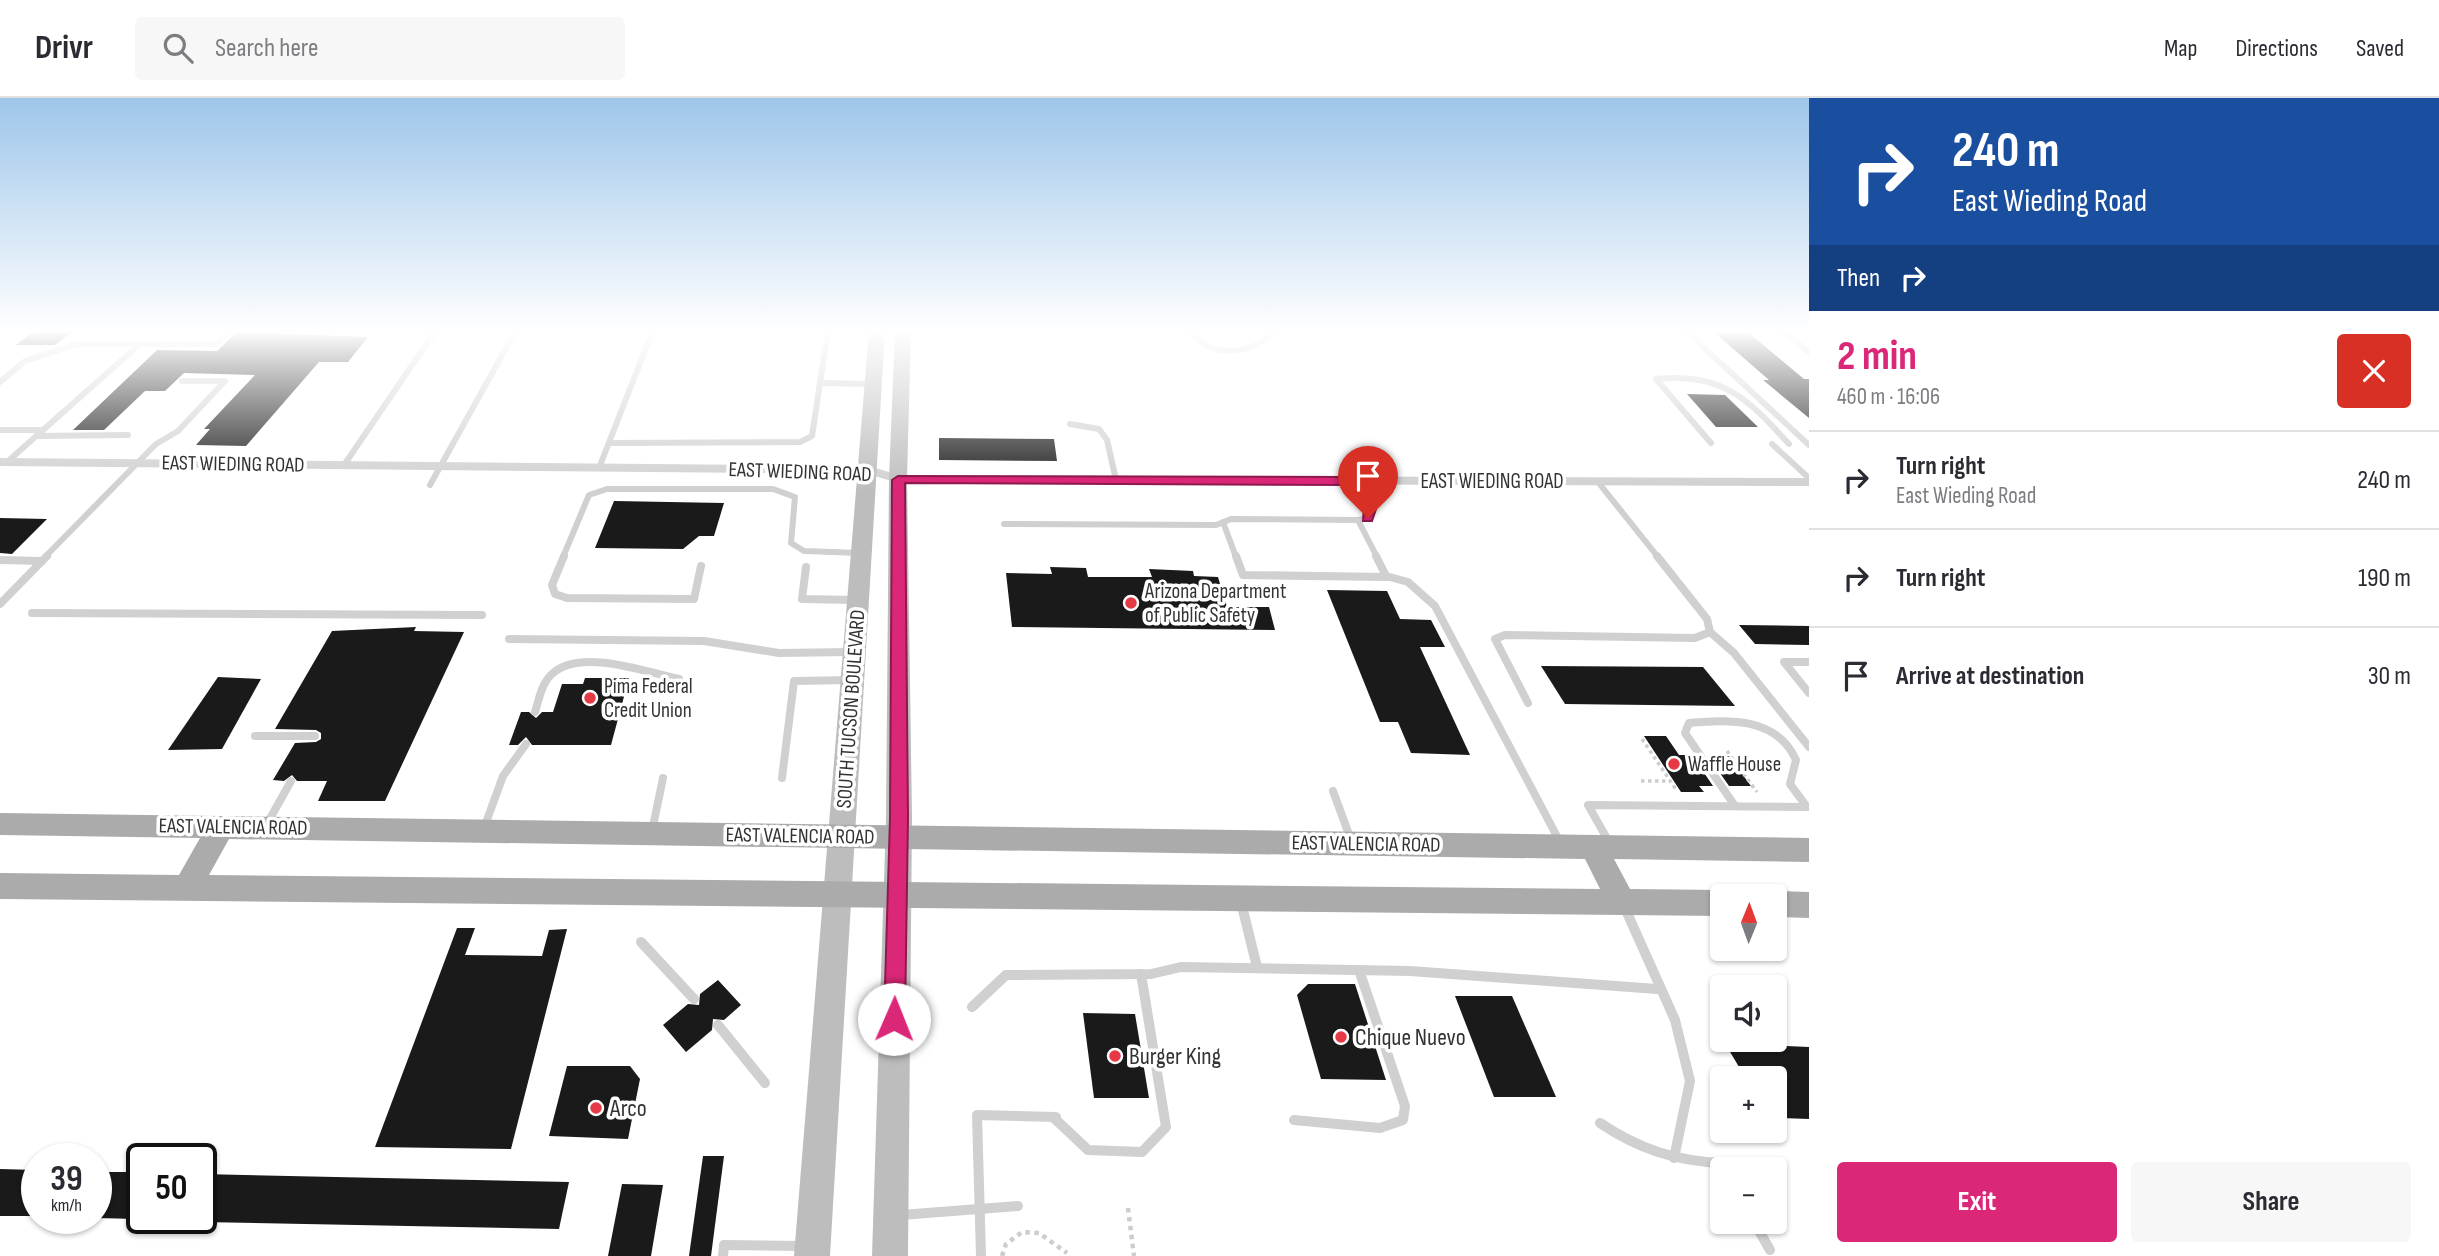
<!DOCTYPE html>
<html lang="en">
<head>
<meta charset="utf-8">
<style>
	body { margin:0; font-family:"Sofia Sans Condensed",sans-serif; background:#f7f7f7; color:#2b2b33; height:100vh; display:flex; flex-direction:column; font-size:26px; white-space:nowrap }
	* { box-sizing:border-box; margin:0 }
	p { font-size:23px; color:#7c7c81 }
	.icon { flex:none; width:38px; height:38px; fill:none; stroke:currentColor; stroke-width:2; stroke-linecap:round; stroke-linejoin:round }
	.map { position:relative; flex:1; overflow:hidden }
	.drawer { display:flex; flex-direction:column; background:#fff; width:630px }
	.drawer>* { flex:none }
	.guide { background:#1a4fa0; color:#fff; overflow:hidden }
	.needle { width:46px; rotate:1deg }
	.fabs { position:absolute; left:1710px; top:786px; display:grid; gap:14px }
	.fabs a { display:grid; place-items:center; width:77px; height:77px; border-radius:7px; background:#fff; box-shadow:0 2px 5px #0004; font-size:35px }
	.speed { position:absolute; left:21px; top:1045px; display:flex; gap:14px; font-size:35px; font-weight:700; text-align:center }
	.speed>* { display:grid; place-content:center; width:91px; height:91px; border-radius:50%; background:#fff; box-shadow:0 2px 5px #0004; line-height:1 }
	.speed small { font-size:18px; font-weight:400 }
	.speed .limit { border:4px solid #111; border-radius:10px; background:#fff; color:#111 }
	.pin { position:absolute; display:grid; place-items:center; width:60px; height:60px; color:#fff; margin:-72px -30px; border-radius:50% 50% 50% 0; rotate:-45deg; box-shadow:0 0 7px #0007 }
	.pin .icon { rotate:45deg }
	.me { position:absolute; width:77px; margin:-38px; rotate:1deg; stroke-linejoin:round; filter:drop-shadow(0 0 5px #0008) }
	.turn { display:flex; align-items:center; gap:24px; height:147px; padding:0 28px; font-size:32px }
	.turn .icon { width:91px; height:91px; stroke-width:2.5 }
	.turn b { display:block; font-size:49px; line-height:60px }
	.then { display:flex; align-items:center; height:66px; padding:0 28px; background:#0003; gap:14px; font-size:26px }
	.round { display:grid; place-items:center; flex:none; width:74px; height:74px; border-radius:7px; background:#f7f7f7 }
	.summary { display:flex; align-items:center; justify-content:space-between; height:119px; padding:0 28px }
	h1 { font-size:42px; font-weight:700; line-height:52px; color:#db2777 }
	.primary-button { display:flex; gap:14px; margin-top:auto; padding:14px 28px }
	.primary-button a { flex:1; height:80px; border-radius:7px; background:#db2777; color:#fff; font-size:28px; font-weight:700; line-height:80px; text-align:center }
	.primary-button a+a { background:#f7f7f7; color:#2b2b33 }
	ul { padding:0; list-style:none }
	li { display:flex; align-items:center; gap:21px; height:98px; padding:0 28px; border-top:2px solid #e1e1e2 }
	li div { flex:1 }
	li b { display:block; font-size:26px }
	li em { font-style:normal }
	header { display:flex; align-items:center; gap:42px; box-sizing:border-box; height:98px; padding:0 35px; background:#fff; border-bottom:2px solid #e1e1e2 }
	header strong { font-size:33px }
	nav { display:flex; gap:38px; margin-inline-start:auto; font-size:24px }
	.search { width:490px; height:63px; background:#f7f7f7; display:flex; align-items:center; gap:18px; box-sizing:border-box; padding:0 24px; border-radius:7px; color:#7c7c81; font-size:26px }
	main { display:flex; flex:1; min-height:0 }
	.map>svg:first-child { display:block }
</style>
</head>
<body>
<header>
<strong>Drivr</strong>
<div class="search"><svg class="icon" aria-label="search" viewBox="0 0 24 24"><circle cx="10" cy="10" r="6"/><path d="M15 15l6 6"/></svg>Search here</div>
<nav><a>Map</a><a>Directions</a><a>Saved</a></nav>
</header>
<main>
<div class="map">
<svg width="1809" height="1158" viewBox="0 0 1809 1158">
	<rect width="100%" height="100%" fill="#fff"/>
	<g fill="#1a1a1a">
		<path d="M 35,232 L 75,232 L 55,247 L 16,247 Z"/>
		<path d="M 237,234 L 368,239 L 348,264 L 319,264 L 246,348 L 196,347 L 210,331 L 204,331 L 255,277 L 184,275 L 165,293 L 145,293 L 104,332 L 73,332 L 157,252 L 217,253 Z"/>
		<path d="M 1715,235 L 1749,235 L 1804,281 L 1809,281 L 1809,320 L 1763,282 L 1769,282 Z"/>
		<path d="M 1687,296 L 1725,297 L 1758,329 L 1716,329 Z"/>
		<path d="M 939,340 L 1054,341 L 1057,363 L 939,362 Z"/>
		<path d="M 614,403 L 724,405 L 714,438 L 699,438 L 683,451 L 595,450 Z"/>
		<path d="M 0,420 L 47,421 L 12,456 L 0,455 Z"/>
		<path d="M 1050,469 L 1086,470 L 1088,479 L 1152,479 L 1149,471 L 1193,473 L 1194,478 L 1218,479 L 1227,509 L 1269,509 L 1275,532 L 1012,529 L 1006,475 L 1052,476 Z"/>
		<path d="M 1327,492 L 1387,493 L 1400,521 L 1431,522 L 1445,549 L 1420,549 L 1470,657 L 1411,655 L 1398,624 L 1380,624 Z"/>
		<path d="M 1739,527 L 1809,528 L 1809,547 L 1755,546 Z"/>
		<path d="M 416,529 L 414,533 L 464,534 L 385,703 L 318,703 L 327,683 L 297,683 L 292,677 L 284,683 L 273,682 L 295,645 L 316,644 L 321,641 L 321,635 L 316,632 L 275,631 L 332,533 Z"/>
		<path d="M 1541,568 L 1703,569 L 1735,608 L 1565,606 Z"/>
		<path d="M 218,579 L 261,581 L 222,651 L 168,652 Z"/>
		<path d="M 585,580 L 629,580 L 611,647 L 532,647 L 526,639 L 518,647 L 509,647 L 521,614 L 529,614 L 536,620 L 542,614 L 553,614 L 562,586 L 583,586 Z"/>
		<path d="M 1644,638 L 1666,638 L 1679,657 L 1692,657 L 1713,688 L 1699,688 L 1704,694 L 1681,694 Z"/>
		<path d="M 1708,658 L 1729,658 L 1751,688 L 1729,688 Z"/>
		<path d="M 457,830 L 475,830 L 465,857 L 542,858 L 549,832 L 567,831 L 511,1051 L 375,1049 Z"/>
		<path d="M 718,882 L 741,907 L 724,922 L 713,921 L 712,932 L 686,954 L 663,927 L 688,906 L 699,907 L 700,896 Z"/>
		<path d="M 1308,886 L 1355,886 L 1386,982 L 1321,981 L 1297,897 Z"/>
		<path d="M 1455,898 L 1512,898 L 1556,999 L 1494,999 Z"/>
		<path d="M 1083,915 L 1135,916 L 1149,1000 L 1094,1000 Z"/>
		<path d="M 1723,942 L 1782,942 L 1786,948 L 1809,949 L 1809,1021 L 1781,1020 L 1774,1008 L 1774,980 L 1759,980 L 1753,970 L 1739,969 Z"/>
		<path d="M 567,968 L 630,968 L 640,981 L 628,1041 L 549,1038 Z"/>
		<path d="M 703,1058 L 724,1058 L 711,1158 L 689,1158 Z"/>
		<path d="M 0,1071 L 37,1072 L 37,1118 L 0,1118 Z"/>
		<path d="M 96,1074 L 142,1074 L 142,1110 L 137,1121 L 96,1120 Z"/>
		<path d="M 201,1076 L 569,1084 L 559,1131 L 201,1124 Z"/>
		<path d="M 622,1086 L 663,1087 L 651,1158 L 608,1158 Z"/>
	</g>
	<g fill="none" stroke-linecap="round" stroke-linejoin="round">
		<g stroke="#cdcdcd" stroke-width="3.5" stroke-dasharray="3.5 3.5" stroke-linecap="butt">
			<path d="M 1642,641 L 1677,693"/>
			<path d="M 1727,653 L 1757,694"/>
			<path d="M 1641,683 L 1670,683"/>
		</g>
		<g stroke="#cdcdcd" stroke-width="4.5" stroke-dasharray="4.5 4.5" stroke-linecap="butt">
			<path d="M 1128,1110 L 1134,1158"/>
			<path d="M 1002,1158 L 1006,1146 L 1022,1134 L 1039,1135 L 1067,1155"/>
		</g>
		<g stroke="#d0d0d0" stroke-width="6">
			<path d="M 1189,232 C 1213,262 1251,257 1277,232"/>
			<path d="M 1685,232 L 1809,347"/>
			<path d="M 0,284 L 25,263 L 77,246 L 217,246 L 230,232"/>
			<path d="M 820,285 L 873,286"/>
			<path d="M 1070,326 L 1099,331 L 1107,342 L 1116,382"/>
			<path d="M 0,332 L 43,332 L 7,364"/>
			<path d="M 43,332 L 140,246"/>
			<path d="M 36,338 L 128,337"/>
			<path d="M 609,345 L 800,344 L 812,338 L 828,232"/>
			<path d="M 1711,345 L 1656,281 C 1723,275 1746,299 1789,346"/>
			<path d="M 1772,346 L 1809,380"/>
			<path d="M 344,367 L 436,232"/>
			<path d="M 599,370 L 653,232"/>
			<path d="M 1356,383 L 1371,408 L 1368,420 L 1358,422 L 1377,459"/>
			<path d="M 1598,384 L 1658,459"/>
			<path d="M 430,387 L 516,232"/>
			<path d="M 1223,424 L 1236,459"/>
			<path d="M 1004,426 L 1216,427 L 1231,421 L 1358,422"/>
			<path d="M 45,459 L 156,346 L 178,333 L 225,283 L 182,283"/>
			<path d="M 563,459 L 589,397 L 607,391 L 773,391 L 795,399 L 791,445 L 804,453 L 860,455"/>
		</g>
		<g stroke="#d0d0d0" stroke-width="8">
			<path d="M 564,458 L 552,487 L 555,496 L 567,500 L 694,501 L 701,468"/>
			<path d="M 1236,458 L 1243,477 L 1387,479"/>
			<path d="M 1376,458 L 1386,478 L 1408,484 L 1435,508 L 1560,744"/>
			<path d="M 0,462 L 42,463"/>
			<path d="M 806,469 L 802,501 L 855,502"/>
			<path d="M 0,506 L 47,458"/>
			<path d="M 32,515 L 482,517"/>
			<path d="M 1710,534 L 1734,555 L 1809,649"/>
			<path d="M 509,541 L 704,543 L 779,555 L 852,554"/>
			<path d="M 1809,564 L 1784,564 L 1809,595"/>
			<path d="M 1528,605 L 1495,541 L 1505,537 L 1695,540 L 1710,534 L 1707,521 L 1657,458"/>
			<path d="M 535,614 C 539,601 542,584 553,575 C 581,550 646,574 679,581"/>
			<path d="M 255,638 L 315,638"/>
			<path d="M 782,680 L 794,583 L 850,582"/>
			<path d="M 1333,693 L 1351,742"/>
			<path d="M 1735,708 L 1685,635 L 1689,625 C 1728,621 1777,619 1796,662 L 1790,686 L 1807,709"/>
			<path d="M 267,726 L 291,683"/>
			<path d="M 484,730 L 503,678 L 526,646"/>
			<path d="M 652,733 L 663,680"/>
			<path d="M 1609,744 L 1588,707 L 1809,709"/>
		</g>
		<g stroke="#d0d0d0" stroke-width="10">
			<path d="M 1241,804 L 1257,869"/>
			<path d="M 1624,808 L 1675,922 L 1690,983 L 1674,1060"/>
			<path d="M 641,844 L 694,901"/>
			<path d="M 972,909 L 1006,877 L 1151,876 L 1181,869 L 1410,873 L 1657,891"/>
			<path d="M 718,927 L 765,985"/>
			<path d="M 1053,1019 L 1088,1052 L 1142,1054 L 1166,1029 L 1141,876"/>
			<path d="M 1294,1022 L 1380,1030 L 1403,1022 L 1405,1008 L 1359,872"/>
			<path d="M 1600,1025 C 1639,1051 1675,1063 1722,1065 L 1725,1071"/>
			<path d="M 901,1117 L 1018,1108"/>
			<path d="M 1754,1124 L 1770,1152"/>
			<path d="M 723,1158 L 724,1147 L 803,1148"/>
			<path d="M 981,1158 L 977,1017 L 1056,1019"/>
		</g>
		<g fill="#d0d0d0" fill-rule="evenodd">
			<path d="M 1775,232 L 1786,232 L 1809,250 L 1809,258 Z"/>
			<path d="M 0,360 L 869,368 L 899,377 L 1809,380 L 1809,388 L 898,385 L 868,376 L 0,368 Z"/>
		</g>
		<g fill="#bdbdbd" fill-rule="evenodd">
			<path d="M 869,232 L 885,232 L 830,1158 L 794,1158 Z"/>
			<path d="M 895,232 L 911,232 L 907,381 L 912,720 L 908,1158 L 872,1158 L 886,720 L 889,381 Z"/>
		</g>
		<g fill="#ababab" fill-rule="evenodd">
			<path d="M 0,715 L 1809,740 L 1809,764 L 1614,761 L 1630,791 L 1722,792 L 1733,796 L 1734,798 L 1722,798 L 1722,818 L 0,801 L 0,775 L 179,777 L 200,740 L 0,737 ZM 229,741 L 1585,761 L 1600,791 L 209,777 Z"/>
			<path d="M 1774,793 L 1809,794 L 1809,820 L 1774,819 L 1774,798 L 1763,798 Z"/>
		</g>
	</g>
	<linearGradient id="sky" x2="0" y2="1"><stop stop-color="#9ec6ea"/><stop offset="0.59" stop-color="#fff"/><stop offset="1" stop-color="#fff" stop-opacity="0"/></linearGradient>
	<rect width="1809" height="394" fill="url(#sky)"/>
	<path fill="#db2777" stroke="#8e194d" stroke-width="2" d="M 898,378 L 1356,379 L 1361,380 L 1377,408 L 1372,423 L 1363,423 L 1364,408 L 1352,387 L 905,385 L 908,720 L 905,921 L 902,928 L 894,931 L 887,928 L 884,921 L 890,720 L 892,382 Z"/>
	<g fill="#e63946" stroke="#fff" stroke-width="2.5">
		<circle cx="1131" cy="505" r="7"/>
		<circle cx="590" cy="600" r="7"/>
		<circle cx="1674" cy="666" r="7"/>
		<circle cx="1341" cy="939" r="7"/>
		<circle cx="1115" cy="958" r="7"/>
		<circle cx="596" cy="1010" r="7"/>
	</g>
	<g text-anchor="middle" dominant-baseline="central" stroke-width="7" stroke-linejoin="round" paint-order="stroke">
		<g font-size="21" fill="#333" stroke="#fff">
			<text transform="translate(233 366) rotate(1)">EAST WIEDING ROAD</text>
			<text transform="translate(800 374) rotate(2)">EAST WIEDING ROAD</text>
			<text x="1492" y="383">EAST WIEDING ROAD</text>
			<text transform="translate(851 611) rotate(-86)">SOUTH TUCSON BOULEVARD</text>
			<text transform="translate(233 729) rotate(1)">EAST VALENCIA ROAD</text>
			<text transform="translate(800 738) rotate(1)">EAST VALENCIA ROAD</text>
			<text transform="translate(1366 746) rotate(1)">EAST VALENCIA ROAD</text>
		</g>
		<g font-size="21" fill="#333" stroke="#fff" text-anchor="start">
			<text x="1145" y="493">Arizona Department<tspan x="1145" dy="24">of Public Safety</tspan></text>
			<text x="604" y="588">Pima Federal<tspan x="604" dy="24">Credit Union</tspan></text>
			<text x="1688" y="666">Waffle House</text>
		</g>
		<g font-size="24" fill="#333" stroke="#fff" text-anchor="start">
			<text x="1355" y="939">Chique Nuevo</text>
			<text x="1129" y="958">Burger King</text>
			<text x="610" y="1010">Arco</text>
		</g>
	</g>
</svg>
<div class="fabs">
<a><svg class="needle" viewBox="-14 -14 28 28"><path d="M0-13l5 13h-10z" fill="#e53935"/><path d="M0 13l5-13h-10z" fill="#7c7c81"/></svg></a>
<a><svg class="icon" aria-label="sound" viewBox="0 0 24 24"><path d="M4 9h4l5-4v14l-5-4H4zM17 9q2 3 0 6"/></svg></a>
<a>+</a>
<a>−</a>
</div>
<div class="speed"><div>39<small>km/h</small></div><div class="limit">50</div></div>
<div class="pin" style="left:1368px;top:420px;background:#d93025"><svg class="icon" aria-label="arrive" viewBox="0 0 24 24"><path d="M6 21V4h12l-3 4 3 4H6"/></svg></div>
<svg class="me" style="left:894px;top:921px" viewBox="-20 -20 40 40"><circle r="19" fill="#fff"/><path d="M0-13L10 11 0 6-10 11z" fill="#db2777"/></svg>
</div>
<section class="drawer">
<div class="guide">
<div class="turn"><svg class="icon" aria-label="right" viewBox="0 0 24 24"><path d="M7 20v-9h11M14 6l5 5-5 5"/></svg><div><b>240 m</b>East Wieding Road</div></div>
<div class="then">Then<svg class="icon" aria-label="right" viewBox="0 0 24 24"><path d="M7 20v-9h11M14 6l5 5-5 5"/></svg></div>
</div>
<div class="summary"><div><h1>2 min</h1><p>460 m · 16:06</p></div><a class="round" style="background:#d93025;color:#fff"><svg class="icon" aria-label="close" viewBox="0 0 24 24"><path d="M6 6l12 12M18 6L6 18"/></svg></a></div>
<ul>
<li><svg class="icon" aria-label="right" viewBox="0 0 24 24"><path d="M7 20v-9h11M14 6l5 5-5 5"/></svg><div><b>Turn right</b><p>East Wieding Road</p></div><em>240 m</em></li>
<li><svg class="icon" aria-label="right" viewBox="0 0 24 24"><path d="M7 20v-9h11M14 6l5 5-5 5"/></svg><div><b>Turn right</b></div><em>190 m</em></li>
<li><svg class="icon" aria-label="arrive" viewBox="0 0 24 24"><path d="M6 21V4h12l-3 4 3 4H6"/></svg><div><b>Arrive at destination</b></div><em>30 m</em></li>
</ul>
<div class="primary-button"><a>Exit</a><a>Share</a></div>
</section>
</main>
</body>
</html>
